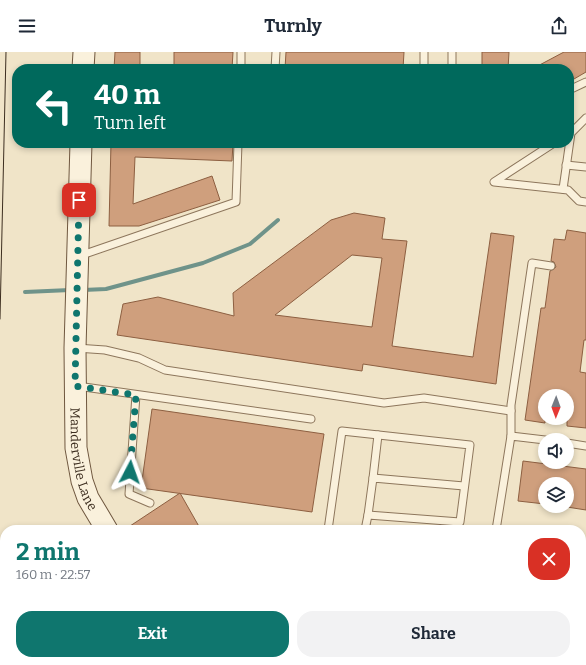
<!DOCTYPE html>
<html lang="en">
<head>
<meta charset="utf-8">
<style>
	body { margin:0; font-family:Bitter,serif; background:#f2f2f3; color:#1f2937; height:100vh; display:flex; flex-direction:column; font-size:15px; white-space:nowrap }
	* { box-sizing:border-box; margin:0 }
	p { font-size:13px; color:#747a83 }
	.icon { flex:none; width:22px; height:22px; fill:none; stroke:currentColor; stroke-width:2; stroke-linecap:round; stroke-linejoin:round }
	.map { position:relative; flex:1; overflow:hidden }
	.side { position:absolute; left:0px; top:473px; width:586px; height:140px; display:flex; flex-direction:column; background:#fff; border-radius:16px 16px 0 0; box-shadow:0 2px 6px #0003 }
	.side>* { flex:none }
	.banner { position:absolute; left:12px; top:12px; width:562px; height:84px; border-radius:16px; box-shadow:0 2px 6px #0003; background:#00695c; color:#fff; overflow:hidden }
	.needle { width:26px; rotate:181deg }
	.fabs { position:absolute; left:538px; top:337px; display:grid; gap:8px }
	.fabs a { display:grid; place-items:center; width:36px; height:36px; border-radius:50%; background:#fff; box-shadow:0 2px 6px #0003; font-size:20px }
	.pin { position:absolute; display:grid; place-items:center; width:34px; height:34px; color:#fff; margin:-17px; border-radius:8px; box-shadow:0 2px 6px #0006 }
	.me { position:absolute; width:44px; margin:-22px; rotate:4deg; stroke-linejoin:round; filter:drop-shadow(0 0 3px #0008) }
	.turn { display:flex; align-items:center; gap:14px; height:84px; padding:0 16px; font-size:18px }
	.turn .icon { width:52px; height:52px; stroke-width:2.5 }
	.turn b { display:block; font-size:28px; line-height:34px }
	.round { display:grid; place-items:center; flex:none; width:42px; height:42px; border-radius:16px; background:#f2f2f3 }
	.summary { display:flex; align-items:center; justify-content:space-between; height:68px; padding:0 16px }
	h1 { font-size:24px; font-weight:700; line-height:30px; color:#0f766e }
	.action { display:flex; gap:8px; margin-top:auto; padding:8px 16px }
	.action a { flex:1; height:46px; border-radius:16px; background:#0f766e; color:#fff; font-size:16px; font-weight:700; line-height:46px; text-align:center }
	.action a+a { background:#f2f2f3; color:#1f2937 }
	header { display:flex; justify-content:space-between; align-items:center; height:52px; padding:0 16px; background:#fff; font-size:18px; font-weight:700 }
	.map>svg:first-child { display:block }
</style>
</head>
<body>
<header><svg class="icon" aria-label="menu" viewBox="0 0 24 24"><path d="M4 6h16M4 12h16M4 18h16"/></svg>Turnly<svg class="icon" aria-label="share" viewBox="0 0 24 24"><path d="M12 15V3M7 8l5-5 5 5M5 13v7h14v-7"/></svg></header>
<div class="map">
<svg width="586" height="613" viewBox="0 0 586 613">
	<rect width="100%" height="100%" fill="#f0e4c8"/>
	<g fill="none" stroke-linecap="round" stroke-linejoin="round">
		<g stroke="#6f938a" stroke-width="4">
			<path d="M 83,238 L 106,237 L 203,211 L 250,192 L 278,168"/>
			<path d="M 25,240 L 70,238"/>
		</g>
	</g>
	<g fill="#cf9f7d" stroke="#8d5f41" fill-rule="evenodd">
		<path d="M 115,0 L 140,0 L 140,17 L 114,17 Z"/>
		<path d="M 174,0 L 233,0 L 232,17 L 174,17 Z"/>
		<path d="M 286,0 L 404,0 L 403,17 L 285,17 Z"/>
		<path d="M 482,0 L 509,0 L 508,17 L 482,17 Z"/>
		<path d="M 564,0 L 586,0 L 586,20 L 574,27 L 572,23 L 569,25 L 569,17 L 532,17 Z"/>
		<path d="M 111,91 L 233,91 L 232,109 L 135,105 L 133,152 L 212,124 L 220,148 L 139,174 L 109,174 Z"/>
		<path d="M 354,161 L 385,166 L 382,187 L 407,189 L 392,294 L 473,305 L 491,181 L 514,184 L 496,332 L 363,312 L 362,319 L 117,283 L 123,252 L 158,245 L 234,264 L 233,241 L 331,168 ZM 352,203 L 382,206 L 372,275 L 275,263 Z"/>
		<path d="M 567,178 L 586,181 L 586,288 L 584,288 L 580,320 L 586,321 L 586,376 L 567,374 L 567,344 L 545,344 L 545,371 L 525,368 L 541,256 L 545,256 L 550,219 L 556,215 L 554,210 L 551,209 L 554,187 L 565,188 Z"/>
		<path d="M 152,357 L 324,382 L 312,460 L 141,436 Z"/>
		<path d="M 523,409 L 586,417 L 586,458 L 567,455 L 567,432 L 545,432 L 545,452 L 518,449 Z"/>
		<path d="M 180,441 L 201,478 L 124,478 Z"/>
	</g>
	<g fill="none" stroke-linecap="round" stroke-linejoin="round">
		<defs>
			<g id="lane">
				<path d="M 241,17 L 241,0"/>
				<path d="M 275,17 L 276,0"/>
				<path d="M 424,17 L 424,0"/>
				<path d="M 452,17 L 452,0"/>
				<path d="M 569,38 L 586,30"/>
				<path d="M 458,91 L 463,91"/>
				<path d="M 554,91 L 494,130 L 568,138 L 579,149 L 586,150"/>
				<path d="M 566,113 L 586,115"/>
				<path d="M 563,137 L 571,81 L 586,66"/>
				<path d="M 79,204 L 236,150 L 238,91"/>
				<path d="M 76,296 L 105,298 L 139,306 L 165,318 L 384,351 L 424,346 L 511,359"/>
				<path d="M 77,334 L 311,367"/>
				<path d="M 136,343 L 129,442 L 150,451"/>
				<path d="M 511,384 L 511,353 L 532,211 L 551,214"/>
				<path d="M 567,391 L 586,394"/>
				<path d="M 373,426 L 378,383"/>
				<path d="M 368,463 L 373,426 L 464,434"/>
				<path d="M 328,478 L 342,379 L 470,393 L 460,470 L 368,463 L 365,478"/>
				<path d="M 496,478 L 511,384 L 545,388"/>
				<path d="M 367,608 L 368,613"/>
				<path d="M 489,608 L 489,613"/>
				<path d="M 92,613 L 92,608"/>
			</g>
			<g id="secondary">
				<path d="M 83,17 L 84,0"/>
				<path id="s1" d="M 81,91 L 75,296 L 76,396 L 82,429 L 88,446 L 107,478"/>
				<path d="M 196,608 L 203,613"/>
			</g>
		</defs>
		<use href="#lane" stroke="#8d765c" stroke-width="9"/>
		<use href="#secondary" stroke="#6f573f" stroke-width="23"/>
		<use href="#lane" stroke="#faf1dc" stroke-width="7"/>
		<use href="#secondary" stroke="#faf1dc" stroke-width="21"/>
		<path stroke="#3d2e20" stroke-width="1" d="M 0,267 L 6,0"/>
	</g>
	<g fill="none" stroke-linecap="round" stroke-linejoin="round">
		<path stroke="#0f766e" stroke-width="7" stroke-dasharray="0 12.6" d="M 79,148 L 75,334 L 136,343 L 130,420"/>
	</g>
	<g text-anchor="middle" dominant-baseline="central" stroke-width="3.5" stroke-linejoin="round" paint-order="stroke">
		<g font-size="13" fill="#3d2e20" stroke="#f7eed8">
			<text stroke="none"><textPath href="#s1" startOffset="317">Manderville Lane</textPath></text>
		</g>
	</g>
</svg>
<div class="fabs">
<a><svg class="needle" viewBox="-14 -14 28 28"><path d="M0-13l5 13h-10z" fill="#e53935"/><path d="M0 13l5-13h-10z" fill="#747a83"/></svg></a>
<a><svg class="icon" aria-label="sound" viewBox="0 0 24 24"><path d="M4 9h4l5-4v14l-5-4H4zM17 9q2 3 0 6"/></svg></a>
<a><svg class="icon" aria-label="layers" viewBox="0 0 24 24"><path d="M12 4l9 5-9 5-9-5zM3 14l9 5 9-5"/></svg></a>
</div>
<div class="pin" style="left:79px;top:148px;background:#d93025"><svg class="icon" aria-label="arrive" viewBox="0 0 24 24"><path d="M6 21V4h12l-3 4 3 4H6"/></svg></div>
<svg class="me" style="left:130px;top:420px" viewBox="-20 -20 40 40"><path d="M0-17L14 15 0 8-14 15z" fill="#0f766e" stroke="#fff" stroke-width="4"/></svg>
<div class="banner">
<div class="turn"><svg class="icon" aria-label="left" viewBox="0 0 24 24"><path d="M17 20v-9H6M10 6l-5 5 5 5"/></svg><div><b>40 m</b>Turn left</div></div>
</div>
<section class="side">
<div class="summary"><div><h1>2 min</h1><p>160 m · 22:57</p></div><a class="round" style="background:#d93025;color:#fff"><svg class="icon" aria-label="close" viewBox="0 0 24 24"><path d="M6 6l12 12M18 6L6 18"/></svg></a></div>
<div class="action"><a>Exit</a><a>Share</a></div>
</section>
</div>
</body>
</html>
